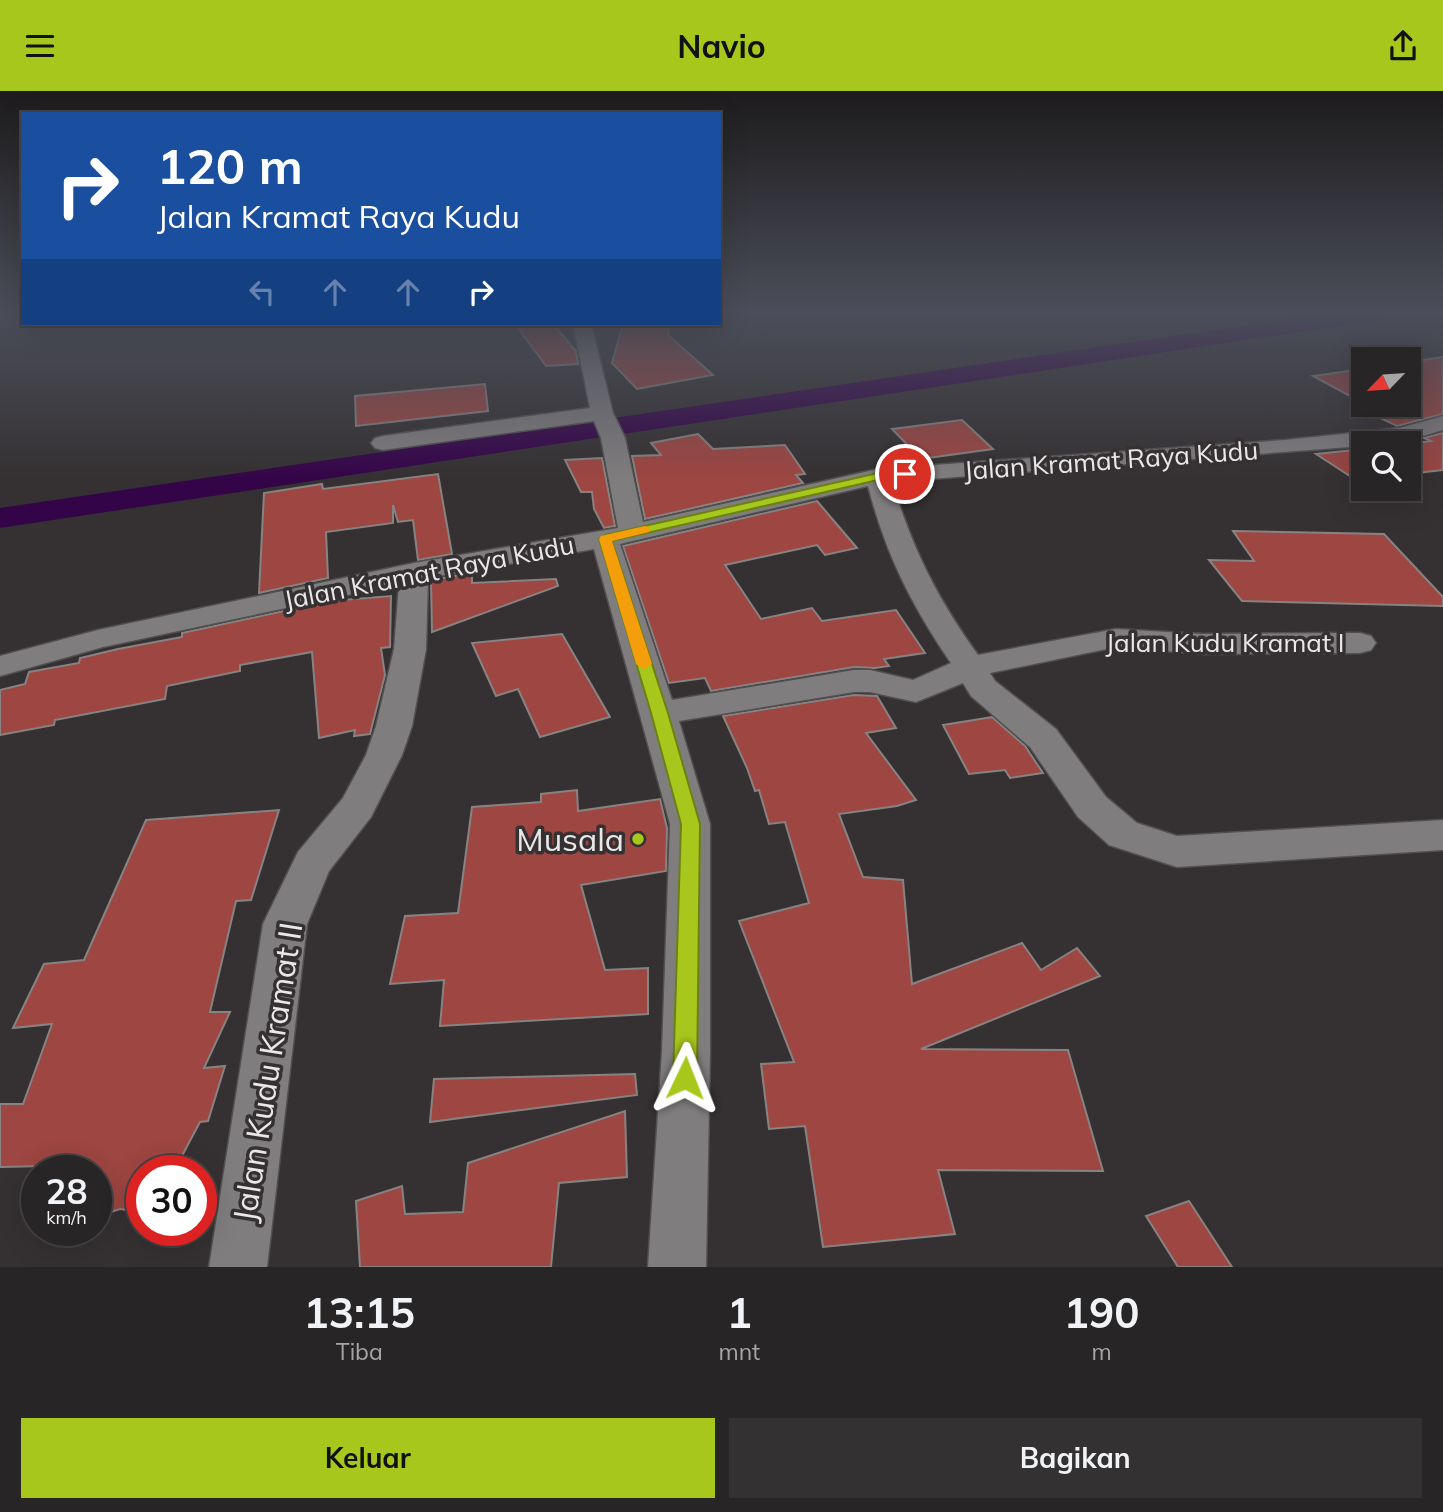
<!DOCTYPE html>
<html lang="id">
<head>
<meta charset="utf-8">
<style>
	body { margin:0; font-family:Mulish,sans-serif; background:#343132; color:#f1f3f6; height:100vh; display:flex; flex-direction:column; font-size:26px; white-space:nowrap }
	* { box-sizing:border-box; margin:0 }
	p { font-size:23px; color:#a5a5a7 }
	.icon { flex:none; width:38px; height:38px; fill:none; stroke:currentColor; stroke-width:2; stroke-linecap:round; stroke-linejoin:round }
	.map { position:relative; height:1176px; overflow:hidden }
	.sheet { display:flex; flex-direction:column; background:#282526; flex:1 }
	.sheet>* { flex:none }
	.guide { position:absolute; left:21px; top:21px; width:700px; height:214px; border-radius:0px; box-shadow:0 7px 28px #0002,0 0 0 2px #444243; background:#1a4fa0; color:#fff; overflow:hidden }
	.needle { width:46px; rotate:245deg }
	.controls { position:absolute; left:1351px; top:256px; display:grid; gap:14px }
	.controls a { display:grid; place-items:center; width:70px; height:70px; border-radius:0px; background:#282526; box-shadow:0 7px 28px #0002,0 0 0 2px #444243; font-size:35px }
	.speed { position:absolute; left:21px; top:1064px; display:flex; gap:14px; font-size:35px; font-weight:700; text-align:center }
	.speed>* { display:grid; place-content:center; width:91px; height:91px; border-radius:50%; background:#282526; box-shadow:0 7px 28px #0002,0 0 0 2px #444243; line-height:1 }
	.speed small { font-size:18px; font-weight:400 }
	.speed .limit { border:10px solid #d22; background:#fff; color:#111 }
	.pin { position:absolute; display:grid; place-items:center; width:60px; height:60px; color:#fff; margin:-30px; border:4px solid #fff; border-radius:50%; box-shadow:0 2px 7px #0007 }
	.me { position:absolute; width:77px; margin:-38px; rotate:2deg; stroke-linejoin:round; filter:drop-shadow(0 0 5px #0008) }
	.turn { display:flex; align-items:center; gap:24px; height:147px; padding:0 21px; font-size:32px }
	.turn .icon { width:91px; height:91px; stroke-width:2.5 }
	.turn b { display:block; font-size:49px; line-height:60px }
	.lanes { display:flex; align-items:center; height:66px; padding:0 21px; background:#0003; justify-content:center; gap:35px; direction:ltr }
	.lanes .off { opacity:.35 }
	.eta { display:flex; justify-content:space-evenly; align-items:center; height:119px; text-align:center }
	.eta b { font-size:42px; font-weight:700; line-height:49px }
	.cta { display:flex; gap:14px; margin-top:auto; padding:14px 21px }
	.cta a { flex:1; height:80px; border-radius:0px; background:#a8c71d; color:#111; font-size:28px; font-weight:700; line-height:80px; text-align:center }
	.cta a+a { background:#343132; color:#f1f3f6 }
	header { display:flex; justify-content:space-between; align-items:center; height:91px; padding:0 21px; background:#a8c71d; color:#111; font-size:32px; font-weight:700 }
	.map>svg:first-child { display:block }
</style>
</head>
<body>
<header><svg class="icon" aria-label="menu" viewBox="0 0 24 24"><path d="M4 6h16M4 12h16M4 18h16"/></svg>Navio<svg class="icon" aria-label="share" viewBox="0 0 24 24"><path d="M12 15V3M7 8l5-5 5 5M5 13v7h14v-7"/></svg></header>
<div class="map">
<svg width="1443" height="1176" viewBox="0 0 1443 1176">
	<rect width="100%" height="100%" fill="#353132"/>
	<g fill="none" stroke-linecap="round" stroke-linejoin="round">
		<path fill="#340449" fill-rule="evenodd" d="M 1323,223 L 1383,223 L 1380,228 L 1372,230 L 0,437 L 0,417 Z"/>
	</g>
	<g fill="#9d4642" stroke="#878382" stroke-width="2">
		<path d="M 515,233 L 553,233 L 576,260 L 578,273 L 546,275 Z"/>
		<path d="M 622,236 L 669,236 L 668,244 L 713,284 L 637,298 L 612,272 Z"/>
		<path d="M 1443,266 L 1443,323 L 1397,335 L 1351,313 L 1409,313 L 1409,271 Z"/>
		<path d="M 1363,278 L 1363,312 L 1313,285 Z"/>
		<path d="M 485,293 L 488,320 L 356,335 L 355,305 Z"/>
		<path d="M 962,329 L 993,358 L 921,368 L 892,338 Z"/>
		<path d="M 1443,342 L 1443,379 L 1409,383 L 1409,353 L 1431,350 L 1424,347 Z"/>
		<path d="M 698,343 L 713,358 L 785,354 L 805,383 L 796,384 L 803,392 L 645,428 L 632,365 L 661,364 L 651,352 Z"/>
		<path d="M 1363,358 L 1363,388 L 1356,389 L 1316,363 Z"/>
		<path d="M 602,367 L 615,435 L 604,437 L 594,418 L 592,401 L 581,401 L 565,369 Z"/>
		<path d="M 438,383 L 452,463 L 418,469 L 413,429 L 398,431 L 393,414 L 393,432 L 326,441 L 328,487 L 259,502 L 264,402 L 322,393 L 323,398 Z"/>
		<path d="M 817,410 L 857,457 L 825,464 L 817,454 L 725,474 L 761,528 L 812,517 L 822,530 L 896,519 L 925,562 L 884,568 L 889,575 L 875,577 L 854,576 L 711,600 L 705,587 L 669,592 L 623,455 Z"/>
		<path d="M 1233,440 L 1384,443 L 1443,506 L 1443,515 L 1242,510 L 1209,469 L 1254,470 Z"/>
		<path d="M 472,482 L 472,492 L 556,488 L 558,495 L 432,541 L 431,489 Z"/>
		<path d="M 391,505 L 390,556 L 381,557 L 385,584 L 370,643 L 354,645 L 355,639 L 319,647 L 312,561 L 240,574 L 240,580 L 167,595 L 165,608 L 55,629 L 54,634 L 0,644 L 0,599 L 25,593 L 29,581 L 79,572 L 80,567 L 118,558 L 182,546 L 182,542 L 330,510 Z"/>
		<path d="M 562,543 L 610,626 L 540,646 L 518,598 L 496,605 L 472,552 Z"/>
		<path d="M 854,604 L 877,605 L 896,637 L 866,642 L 916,709 L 897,715 L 839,723 L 863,786 L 903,789 L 912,893 L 1022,852 L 1041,879 L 1077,857 L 1100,885 L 921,958 L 1068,959 L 1103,1080 L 938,1079 L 955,1143 L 823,1156 L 805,1035 L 769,1038 L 761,973 L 794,971 L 739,830 L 809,812 L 785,731 L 769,733 L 759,699 L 755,700 L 747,677 L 723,625 Z"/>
		<path d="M 992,626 L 1025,655 L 1043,682 L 1010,687 L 1005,679 L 969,683 L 943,634 Z"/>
		<path d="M 577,699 L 578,720 L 660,708 L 667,737 L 666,780 L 581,794 L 605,879 L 648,877 L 648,923 L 440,935 L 444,889 L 390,893 L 405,825 L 458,822 L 472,716 L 541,711 L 541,703 Z"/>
		<path d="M 279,719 L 251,809 L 236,810 L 210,921 L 230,921 L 204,977 L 225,975 L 208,1030 L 200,1031 L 174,1080 L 142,1080 L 142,1121 L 120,1118 L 96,1126 L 96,1080 L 44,1080 L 45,1075 L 0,1076 L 0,1013 L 23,1013 L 52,933 L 13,937 L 44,873 L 84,869 L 146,729 Z"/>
		<path d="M 635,983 L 637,1004 L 430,1031 L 434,988 Z"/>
		<path d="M 625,1020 L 627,1086 L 559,1092 L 551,1176 L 360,1176 L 356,1110 L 402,1095 L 405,1123 L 463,1121 L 468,1072 Z"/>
		<path d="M 1189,1110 L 1232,1176 L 1178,1176 L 1146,1125 Z"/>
	</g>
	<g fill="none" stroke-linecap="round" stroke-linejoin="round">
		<defs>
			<path id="minor" d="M 573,233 L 591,233 L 613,322 L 625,347 L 643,431 L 878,378 L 1285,349 L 1400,337 L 1443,325 L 1443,339 L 1402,351 L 1363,352 L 1363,355 L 892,391 C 913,459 937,507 978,564 L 1116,538 L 1202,543 L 1360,542 L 1371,545 L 1376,552 L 1371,559 L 1360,562 L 1202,563 L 1116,556 L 990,582 L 995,590 L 1056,638 L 1106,706 L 1137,732 L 1177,745 L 1443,729 L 1443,759 L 1177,776 L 1109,754 L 1078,726 L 1030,656 L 971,605 L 963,592 L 916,611 L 870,601 L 854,601 L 679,630 L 710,733 L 710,960 L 706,1176 L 648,1176 L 662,960 L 670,733 L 594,458 L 428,487 L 426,558 L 412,635 L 402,664 L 371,726 L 329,780 L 307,833 L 267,1176 L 209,1176 L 263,833 L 298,761 L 343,707 L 366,664 L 376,635 L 394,558 L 399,493 L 103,556 L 0,585 L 0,565 L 98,539 L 414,472 L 618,437 L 601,347 L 594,330 L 383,359 L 375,357 L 371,352 L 375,347 L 383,345 L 590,317 ZM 868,395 C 886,464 911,513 951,572 L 913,589 L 870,579 L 854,579 L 672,609 L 620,453 Z"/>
		</defs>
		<use href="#minor" stroke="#524f50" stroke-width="3"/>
		<use href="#minor" fill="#807d7e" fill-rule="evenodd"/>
	</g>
	<linearGradient id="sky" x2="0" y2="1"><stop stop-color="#1d1b1c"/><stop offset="0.57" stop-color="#4b4e5a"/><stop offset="1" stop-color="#4b4e5a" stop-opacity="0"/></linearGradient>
	<rect width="1443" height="388" fill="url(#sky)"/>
	<path fill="#a8c71d" stroke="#6d8113" stroke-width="2" d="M 905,380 L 909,381 L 909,386 L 878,389 L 612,450 L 668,622 L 700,733 L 697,987 L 693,995 L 685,998 L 676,995 L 673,987 L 681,733 L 651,622 L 599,448 L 605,444 L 878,382 Z"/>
	<path fill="#f59e0b" d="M 645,435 L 649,436 L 649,441 L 612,450 L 652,573 L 644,578 L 636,573 L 599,448 L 601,445 Z"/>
	<circle fill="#a8c71d" stroke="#353132" stroke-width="2.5" cx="638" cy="748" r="7"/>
	<g text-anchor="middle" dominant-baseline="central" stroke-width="7" stroke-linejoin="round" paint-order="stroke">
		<g font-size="26" fill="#eae7e8" stroke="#353132">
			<text transform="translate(1111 369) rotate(-4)">Jalan Kramat Raya Kudu</text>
			<text transform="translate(429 481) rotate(-11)">Jalan Kramat Raya Kudu</text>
			<text x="1225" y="551">Jalan Kudu Kramat I</text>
		</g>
		<g font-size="32" fill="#eae7e8" stroke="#353132" text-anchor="end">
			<text x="624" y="748">Musala</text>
		</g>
		<g font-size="32" fill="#eae7e8" stroke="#353132">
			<text transform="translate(267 981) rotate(-81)">Jalan Kudu Kramat II</text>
		</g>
	</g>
</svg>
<div class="controls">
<a><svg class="needle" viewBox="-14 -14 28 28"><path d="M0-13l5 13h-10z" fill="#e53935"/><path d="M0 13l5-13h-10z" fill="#a5a5a7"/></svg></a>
<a><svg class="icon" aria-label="search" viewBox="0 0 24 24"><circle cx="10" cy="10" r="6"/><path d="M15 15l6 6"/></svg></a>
</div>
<div class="speed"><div>28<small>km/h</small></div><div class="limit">30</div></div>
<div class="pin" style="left:905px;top:383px;background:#d93025"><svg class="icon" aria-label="arrive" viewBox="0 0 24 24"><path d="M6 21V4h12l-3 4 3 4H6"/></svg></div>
<svg class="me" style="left:685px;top:987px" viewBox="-20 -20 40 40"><path d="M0-17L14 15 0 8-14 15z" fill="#a8c71d" stroke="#fff" stroke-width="4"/></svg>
<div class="guide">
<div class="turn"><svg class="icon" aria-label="right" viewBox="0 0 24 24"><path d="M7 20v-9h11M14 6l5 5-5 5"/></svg><div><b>120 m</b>Jalan Kramat Raya Kudu</div></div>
<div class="lanes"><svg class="icon off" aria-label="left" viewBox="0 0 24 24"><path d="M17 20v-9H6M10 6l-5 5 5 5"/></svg><svg class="icon off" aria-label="ahead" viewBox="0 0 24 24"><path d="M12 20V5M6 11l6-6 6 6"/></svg><svg class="icon off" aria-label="ahead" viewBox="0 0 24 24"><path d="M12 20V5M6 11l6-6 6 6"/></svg><svg class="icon" aria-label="right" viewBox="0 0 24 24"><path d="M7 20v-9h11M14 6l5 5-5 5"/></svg></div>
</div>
</div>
<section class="sheet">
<div class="eta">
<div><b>13:15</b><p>Tiba</p></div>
<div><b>1</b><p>mnt</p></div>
<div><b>190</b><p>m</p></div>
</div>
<div class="cta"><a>Keluar</a><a>Bagikan</a></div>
</section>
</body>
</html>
